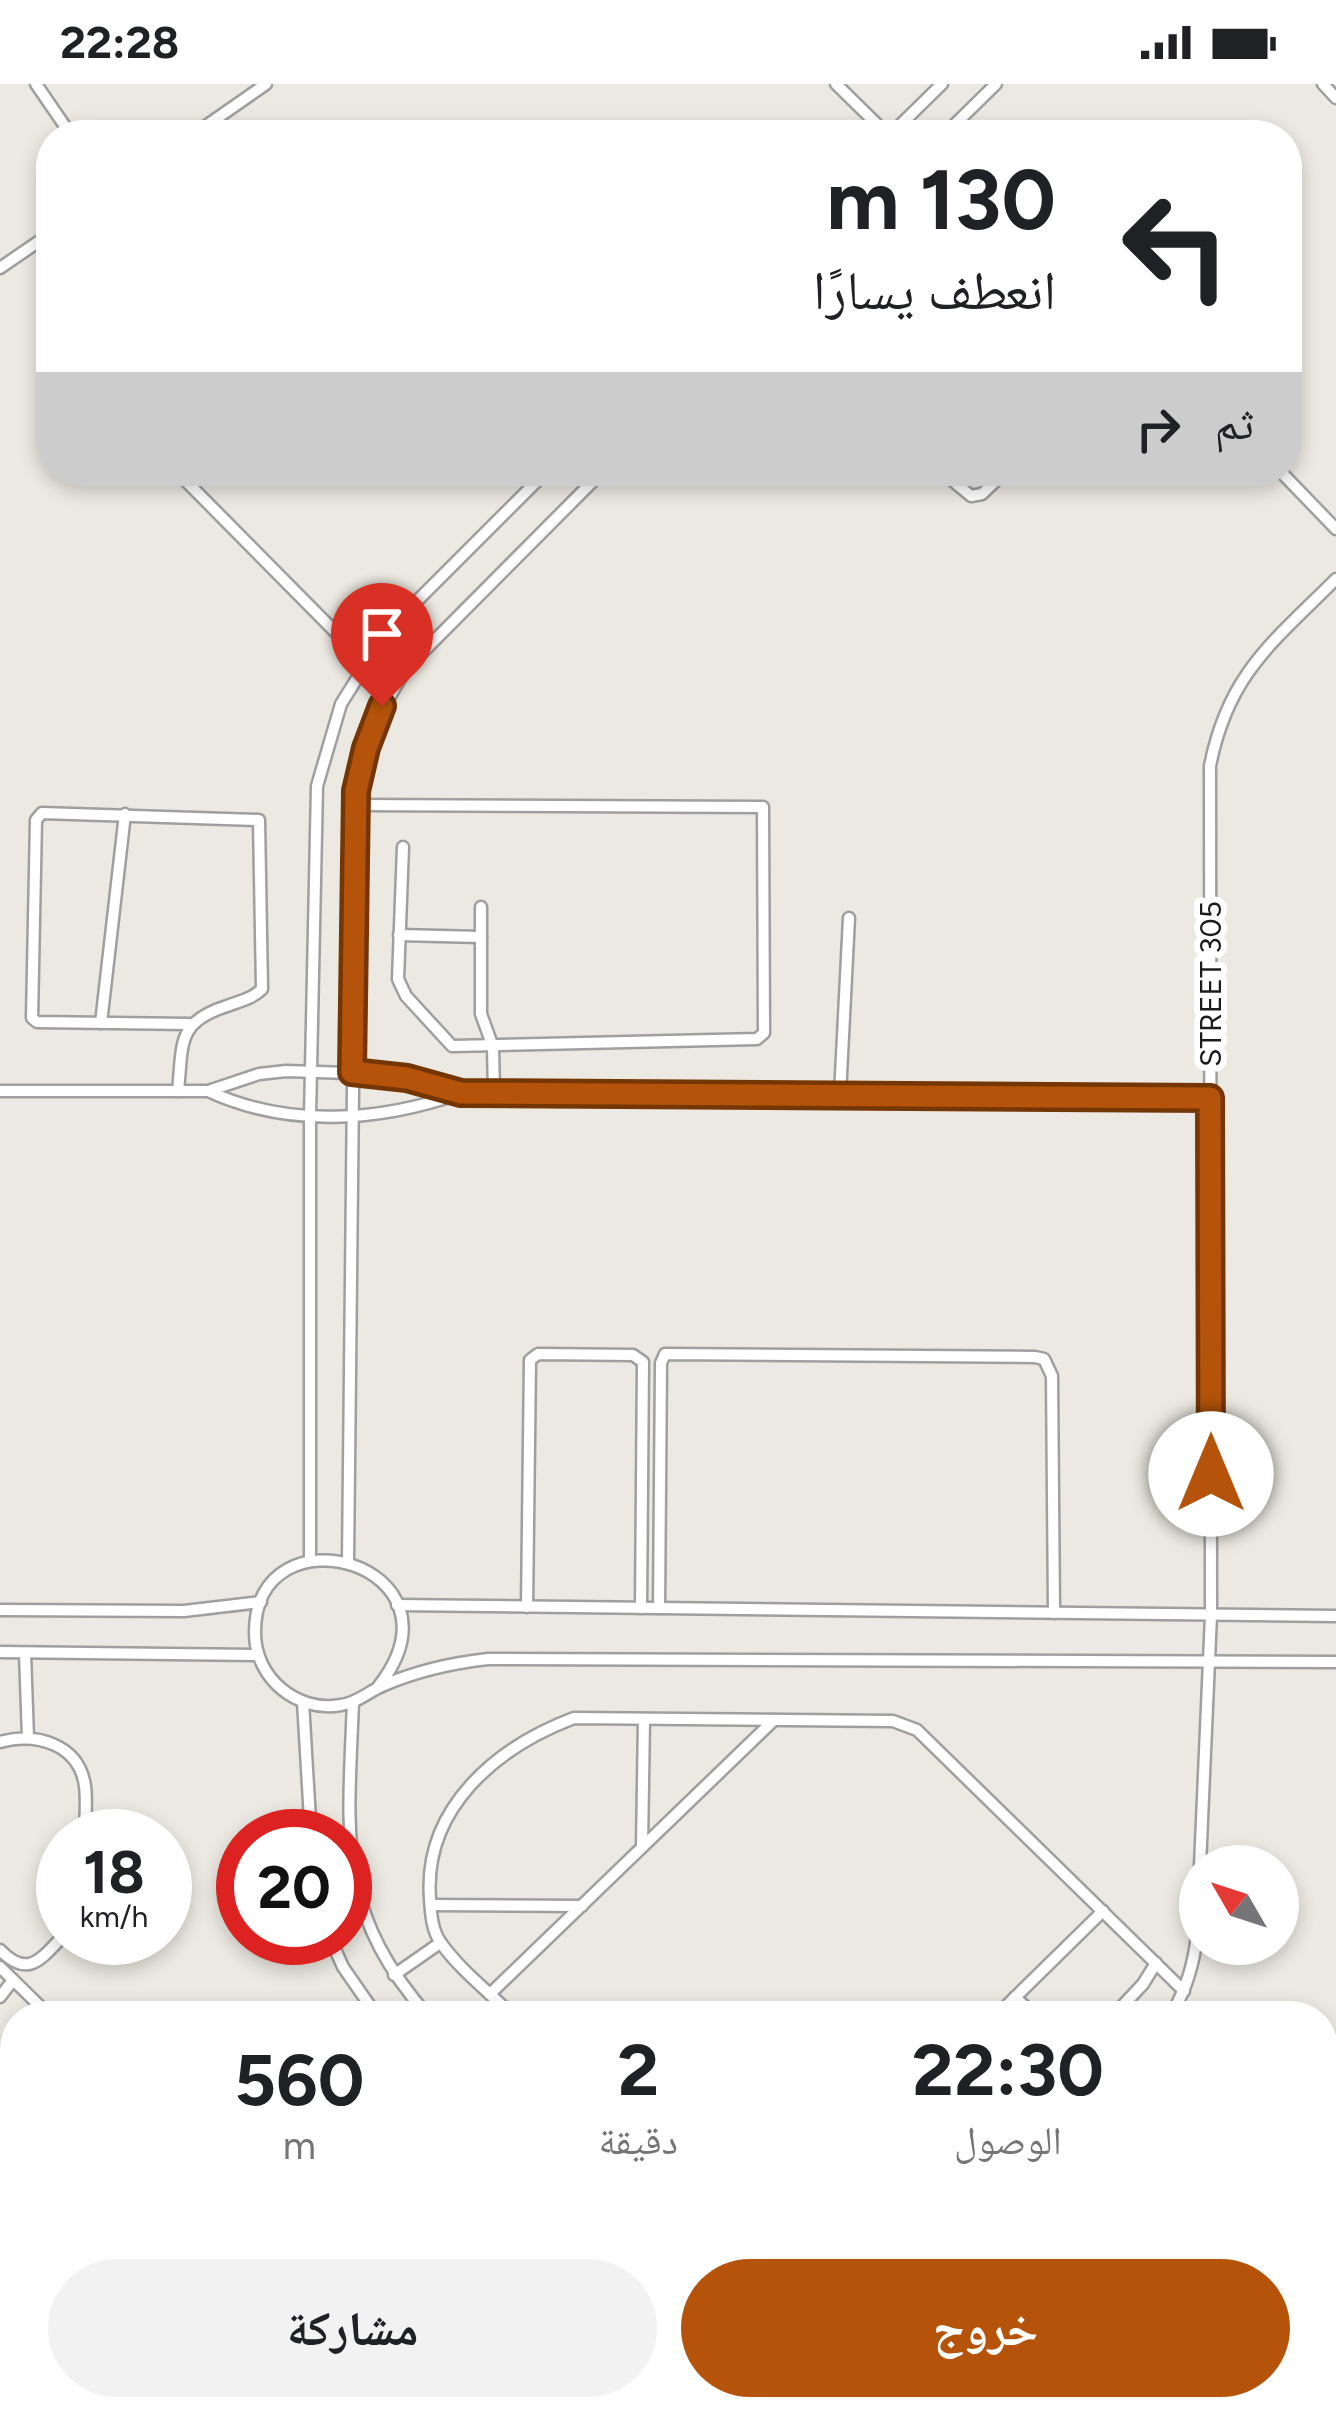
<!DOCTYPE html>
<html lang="ar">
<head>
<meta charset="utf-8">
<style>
	body { margin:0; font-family:Figtree,"Noto Naskh Arabic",sans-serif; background:#f2f2f2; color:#202124; direction:rtl; height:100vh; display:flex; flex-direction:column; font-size:45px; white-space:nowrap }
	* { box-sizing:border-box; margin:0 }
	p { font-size:39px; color:#757577 }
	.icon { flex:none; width:66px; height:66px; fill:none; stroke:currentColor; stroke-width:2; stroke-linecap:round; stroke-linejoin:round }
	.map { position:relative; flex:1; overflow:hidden; direction:ltr }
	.sheet { position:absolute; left:0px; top:1917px; width:1338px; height:420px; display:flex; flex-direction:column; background:#fff; border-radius:48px 48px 0 0; box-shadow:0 6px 18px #0003; direction:rtl }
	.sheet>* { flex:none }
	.top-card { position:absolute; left:36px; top:36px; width:1266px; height:366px; border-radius:48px; box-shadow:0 6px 18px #0003; direction:rtl; background:#fff; color:#202124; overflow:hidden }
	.needle { width:78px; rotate:309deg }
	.fabs { position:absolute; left:1179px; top:1761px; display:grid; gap:24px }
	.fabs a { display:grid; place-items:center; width:120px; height:120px; border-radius:50%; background:#fff; box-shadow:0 6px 18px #0003; font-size:60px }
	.speed { position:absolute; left:36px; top:1725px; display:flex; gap:24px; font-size:60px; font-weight:700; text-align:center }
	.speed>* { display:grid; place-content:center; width:156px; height:156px; border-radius:50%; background:#fff; box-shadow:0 6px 18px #0003; line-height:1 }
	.speed small { font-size:30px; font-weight:400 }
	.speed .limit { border:18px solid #d22; background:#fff; color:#111 }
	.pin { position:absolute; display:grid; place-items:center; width:102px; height:102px; color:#fff; margin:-123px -51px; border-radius:50% 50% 50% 0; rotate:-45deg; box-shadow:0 0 12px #0007 }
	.pin .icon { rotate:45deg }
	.me { position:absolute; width:132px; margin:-66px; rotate:0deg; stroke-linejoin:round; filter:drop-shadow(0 0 9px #0008) }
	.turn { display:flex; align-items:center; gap:42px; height:252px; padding:0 48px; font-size:54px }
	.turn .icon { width:156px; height:156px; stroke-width:2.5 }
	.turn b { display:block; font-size:84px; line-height:102px }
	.then { display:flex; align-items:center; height:114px; padding:0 48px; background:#0003; gap:24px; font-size:45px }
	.eta { display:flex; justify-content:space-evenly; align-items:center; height:204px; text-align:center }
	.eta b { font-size:72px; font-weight:700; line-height:84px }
	.button { display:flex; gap:24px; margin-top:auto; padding:24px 48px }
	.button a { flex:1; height:138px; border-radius:72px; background:#b45309; color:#fff; font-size:48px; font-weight:700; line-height:138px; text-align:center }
	.button a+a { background:#f2f2f2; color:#202124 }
	.status { display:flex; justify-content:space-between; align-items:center; height:84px; padding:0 60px; background:#fff; direction:ltr }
	.status svg { height:33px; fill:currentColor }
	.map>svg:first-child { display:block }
</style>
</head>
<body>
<div class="status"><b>22:28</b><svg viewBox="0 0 49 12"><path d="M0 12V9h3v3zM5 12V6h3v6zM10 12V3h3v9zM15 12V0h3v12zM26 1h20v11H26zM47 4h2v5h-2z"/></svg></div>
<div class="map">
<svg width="1336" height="2337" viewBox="0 0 1336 2337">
	<rect width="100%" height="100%" fill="#ebe9e1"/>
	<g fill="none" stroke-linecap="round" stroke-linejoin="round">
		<defs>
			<g id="lane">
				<path d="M 36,0 L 71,51"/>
				<path d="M 836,0 L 888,51"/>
				<path d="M 1323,0 L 1336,14"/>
				<path d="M 193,51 L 266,0"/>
				<path d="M 890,51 L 942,0"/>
				<path d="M 944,51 L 996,0"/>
				<path d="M 0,184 L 51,149"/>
				<path d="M 176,387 L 365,578"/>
				<path d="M 941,387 L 971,412 L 982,410 L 1006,387"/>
				<path d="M 1280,387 L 1336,445"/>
				<path d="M 356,721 L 763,723 L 764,949 L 757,955 L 452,962 L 406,912 L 398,895 L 403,763"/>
				<path d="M 481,823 L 481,930 L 493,963 L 494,1009"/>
				<path d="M 399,851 L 481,853"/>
				<path d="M 101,939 L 125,730"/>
				<path d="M 0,1007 L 208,1007 L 259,990 L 286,987 L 380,990 L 461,1009 L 1211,1014"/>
				<path d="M 178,1007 C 183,960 176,938 227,922 C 240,917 252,915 262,905 L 259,736 L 42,729 L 36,736 L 32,934 L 37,938 L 189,940"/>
				<path d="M 208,1007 C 288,1044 379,1038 461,1009"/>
				<path d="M 840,1011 L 849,834"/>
				<path d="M 310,1477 L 310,1032 L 317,702 L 341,620 L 386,548 L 547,387"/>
				<path d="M 348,1477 L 356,721 C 358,670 380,627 406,585 L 603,387"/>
				<path d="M 397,1521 L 1336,1532"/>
				<path d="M 527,1523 L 530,1276 L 538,1270 L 633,1271 L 643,1278 L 641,1524"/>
				<path d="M 659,1524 L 661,1279 L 665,1270 L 1035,1273 L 1044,1275 L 1052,1292 L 1054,1529"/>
				<path d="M 0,1526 L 184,1527 L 261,1518"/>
				<path d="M 0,1568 L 258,1571"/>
				<path d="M 25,1569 L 28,1654"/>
				<path d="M 378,1603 C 475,1480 254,1419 255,1549 C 255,1594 297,1629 341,1621 C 357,1619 368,1608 382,1602 C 416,1587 452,1579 488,1575 L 1336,1578"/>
				<path d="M 303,1618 L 311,1752"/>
				<path d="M 353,1618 C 348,1750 335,1826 428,1932"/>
				<path d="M 0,1658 C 36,1648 79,1660 85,1702 C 87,1718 85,1736 85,1752"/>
				<path d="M 642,1763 L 644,1635"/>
				<path d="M 1200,1782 L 1211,1531 L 1210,682 C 1228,590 1273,558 1336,495"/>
				<path d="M 431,1821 L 582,1822"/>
				<path d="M 330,1854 L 343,1883 L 377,1932"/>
				<path d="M 0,1866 C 28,1895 41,1875 63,1852"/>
				<path d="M 0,1883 L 50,1932"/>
				<path d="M 394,1891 L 440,1859"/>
				<path d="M 491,1909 L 774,1636"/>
				<path d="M 0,1913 L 13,1896"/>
				<path d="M 1015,1913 L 1035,1932"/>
				<path d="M 513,1932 C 490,1909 460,1886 441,1859 C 432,1847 431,1830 430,1815 C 423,1724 497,1663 574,1634 L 893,1637 L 917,1646 L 1184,1907"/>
				<path d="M 996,1932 L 1103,1827"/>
				<path d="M 1113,1932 L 1143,1900 L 1156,1879"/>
				<path d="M 1170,1932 C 1199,1887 1199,1839 1200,1787"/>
				<path d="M 0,2171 L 15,2187"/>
				<path d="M 144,2322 L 159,2337"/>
				<path d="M 813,2322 L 828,2337"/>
				<path d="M 1057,2322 L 1071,2337"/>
				<path d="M 590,2337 L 606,2322"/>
				<path d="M 768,2337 L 783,2322"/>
			</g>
		</defs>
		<use href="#lane" stroke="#9f9f9f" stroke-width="15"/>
		<use href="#lane" stroke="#fff" stroke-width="10"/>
	</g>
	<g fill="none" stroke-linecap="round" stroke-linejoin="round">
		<defs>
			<path id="route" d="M 382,622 L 366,664 L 356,707 L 352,988 L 407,994 L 461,1009 L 1210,1014 L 1211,1390"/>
		</defs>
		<use href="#route" stroke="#753606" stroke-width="30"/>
		<use href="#route" stroke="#b45309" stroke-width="21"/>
	</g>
	<g text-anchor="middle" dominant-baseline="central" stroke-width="12" stroke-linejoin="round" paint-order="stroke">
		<g font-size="30" fill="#1b1b1b" stroke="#fff">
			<text transform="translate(1210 900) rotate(-90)">STREET 305</text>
		</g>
	</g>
</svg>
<div class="fabs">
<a><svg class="needle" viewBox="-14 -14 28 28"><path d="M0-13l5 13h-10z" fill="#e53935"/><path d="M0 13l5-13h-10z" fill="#757577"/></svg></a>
</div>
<div class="speed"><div>18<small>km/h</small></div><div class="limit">20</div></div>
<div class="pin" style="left:382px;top:622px;background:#d93025"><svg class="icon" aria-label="arrive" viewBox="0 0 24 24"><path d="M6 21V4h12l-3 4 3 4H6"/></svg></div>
<svg class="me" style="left:1211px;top:1390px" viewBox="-20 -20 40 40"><circle r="19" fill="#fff"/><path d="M0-13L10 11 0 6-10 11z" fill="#b45309"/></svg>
<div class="top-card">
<div class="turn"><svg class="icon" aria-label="left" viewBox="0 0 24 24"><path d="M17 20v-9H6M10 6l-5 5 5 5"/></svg><div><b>130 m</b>انعطف يسارًا</div></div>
<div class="then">ثم<svg class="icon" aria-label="right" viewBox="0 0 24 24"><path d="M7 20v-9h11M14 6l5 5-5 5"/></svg></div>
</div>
<section class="sheet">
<div class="eta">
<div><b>22:30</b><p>الوصول</p></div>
<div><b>2</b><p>دقيقة</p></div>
<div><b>560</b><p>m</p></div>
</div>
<div class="button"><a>خروج</a><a>مشاركة</a></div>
</section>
</div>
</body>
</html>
